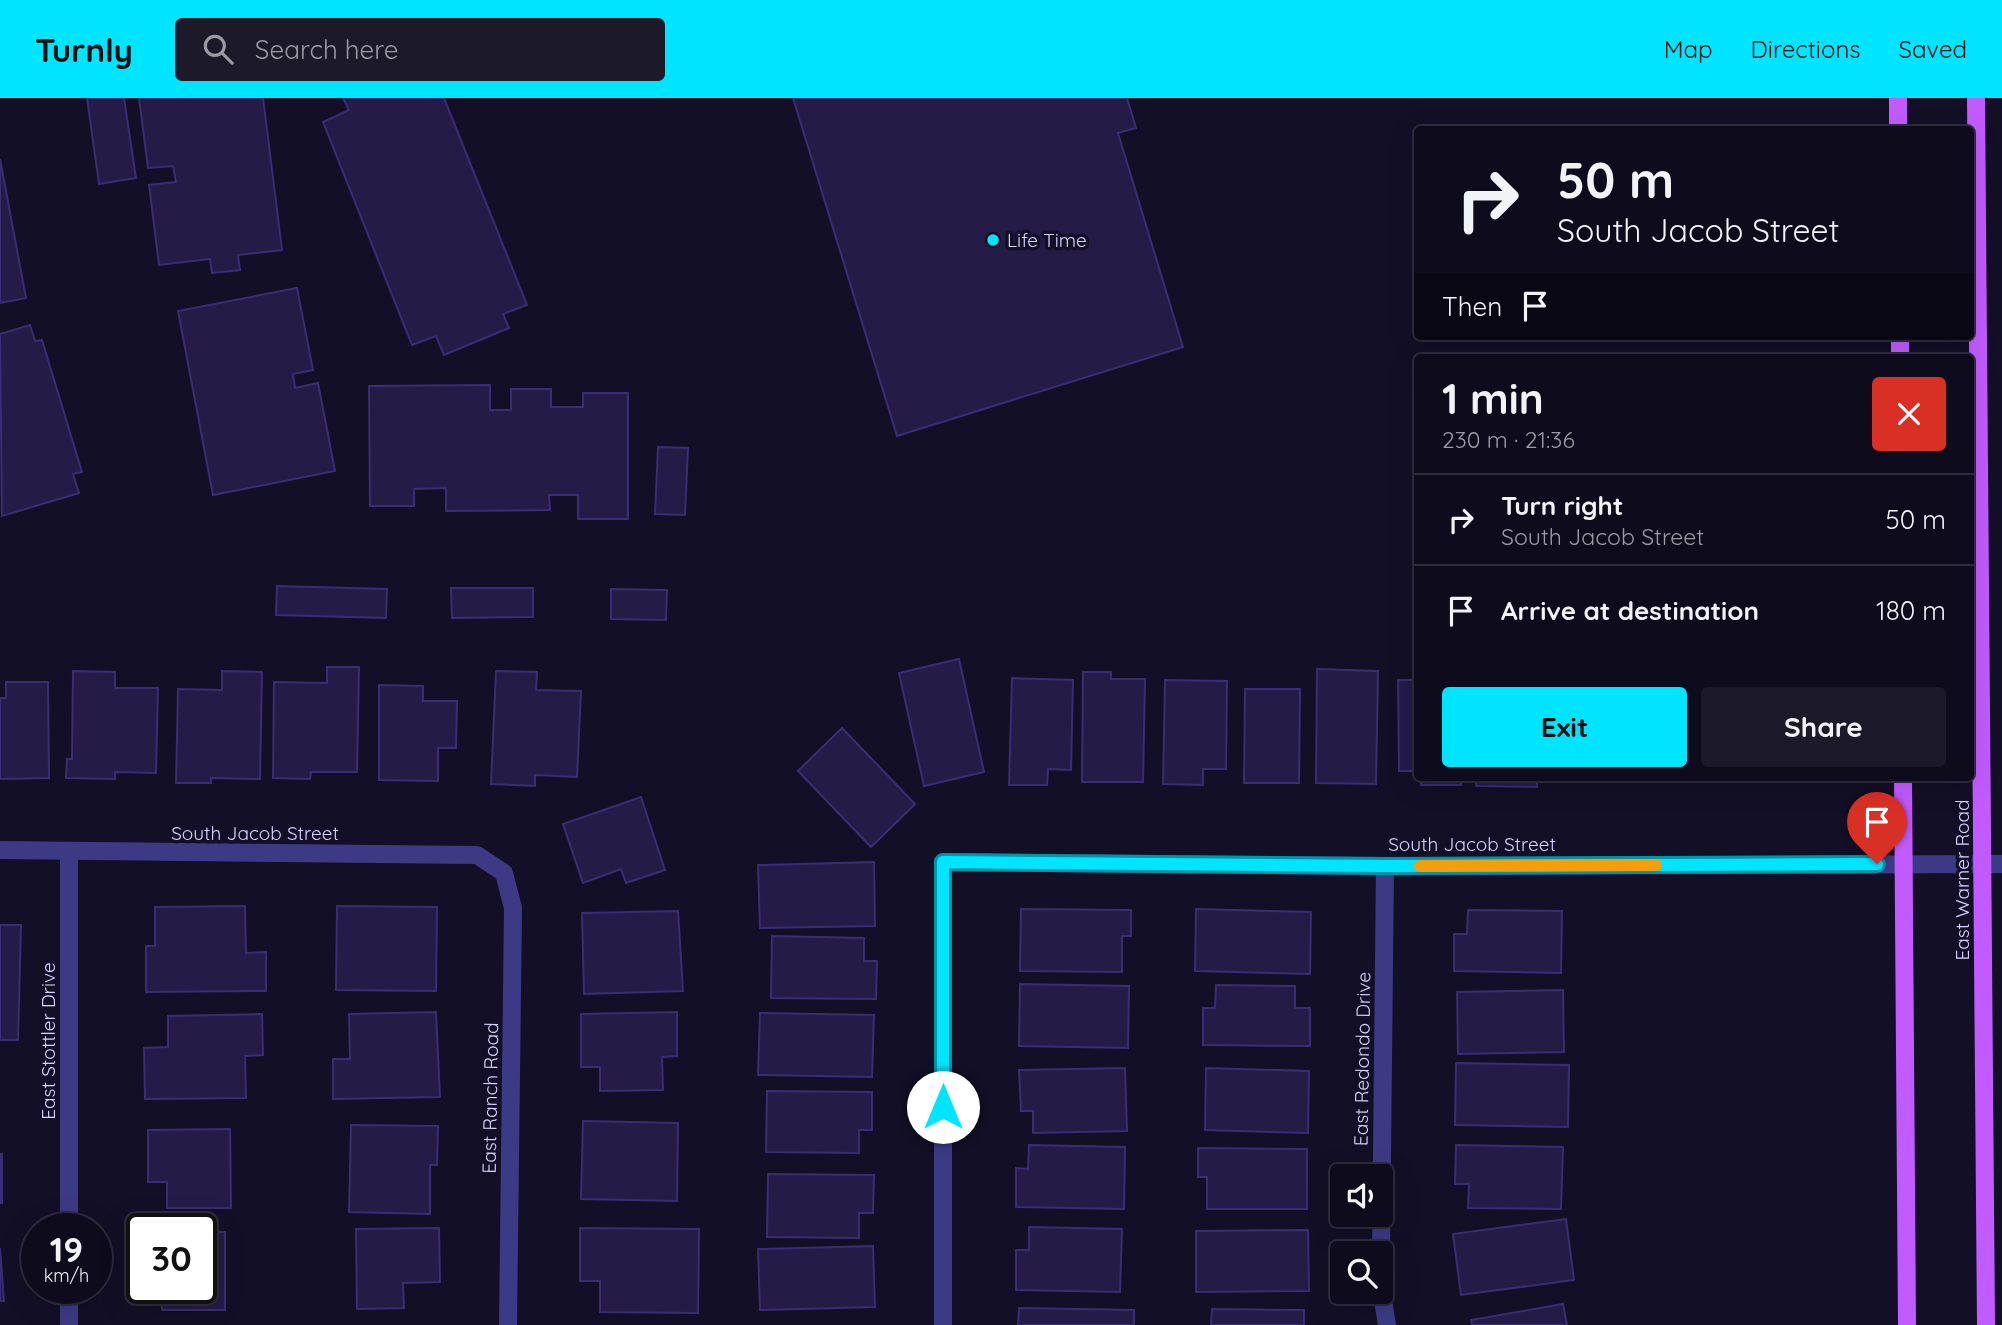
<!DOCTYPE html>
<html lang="en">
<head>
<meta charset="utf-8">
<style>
	body { margin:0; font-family:Quicksand,sans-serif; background:#1c1929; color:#f1f3f6; height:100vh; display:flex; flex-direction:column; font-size:26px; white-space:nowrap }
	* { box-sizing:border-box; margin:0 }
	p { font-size:23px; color:#9b9ba3 }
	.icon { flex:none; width:38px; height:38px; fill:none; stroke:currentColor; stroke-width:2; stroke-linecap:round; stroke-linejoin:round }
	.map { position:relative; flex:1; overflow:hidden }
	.details { position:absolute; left:1414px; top:256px; width:560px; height:427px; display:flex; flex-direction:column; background:#0e0b1c; border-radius:7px; box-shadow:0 7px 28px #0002,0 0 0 2px #2e2b3b }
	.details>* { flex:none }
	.hud { position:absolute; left:1414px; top:28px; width:560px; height:214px; border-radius:7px; box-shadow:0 7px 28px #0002,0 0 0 2px #2e2b3b; background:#0e0b1c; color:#f1f3f6; overflow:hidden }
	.fabs { position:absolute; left:1330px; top:1066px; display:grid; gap:14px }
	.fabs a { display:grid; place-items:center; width:63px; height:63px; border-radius:7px; background:#0e0b1c; box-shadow:0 7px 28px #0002,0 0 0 2px #2e2b3b; font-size:35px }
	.speed { position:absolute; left:21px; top:1115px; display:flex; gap:14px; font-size:35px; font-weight:700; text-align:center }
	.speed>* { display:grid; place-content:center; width:91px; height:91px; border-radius:50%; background:#0e0b1c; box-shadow:0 7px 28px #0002,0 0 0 2px #2e2b3b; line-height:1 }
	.speed small { font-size:18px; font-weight:400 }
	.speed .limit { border:4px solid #111; border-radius:10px; background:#fff; color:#111 }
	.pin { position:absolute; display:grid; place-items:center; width:60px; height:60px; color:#fff; margin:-72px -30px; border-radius:50% 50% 50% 0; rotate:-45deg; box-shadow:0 0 7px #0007 }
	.pin .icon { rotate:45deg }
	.me { position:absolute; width:77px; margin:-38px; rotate:0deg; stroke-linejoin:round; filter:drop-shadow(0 0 5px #0008) }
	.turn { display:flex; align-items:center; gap:24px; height:147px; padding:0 28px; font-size:32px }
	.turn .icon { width:91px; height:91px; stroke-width:2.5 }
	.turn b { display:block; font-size:49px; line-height:60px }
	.then { display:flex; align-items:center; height:66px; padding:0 28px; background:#0003; gap:14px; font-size:26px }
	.round { display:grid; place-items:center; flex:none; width:74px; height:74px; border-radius:7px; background:#1c1929 }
	.overview { display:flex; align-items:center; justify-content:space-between; height:119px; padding:0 28px }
	h1 { font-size:42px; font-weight:700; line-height:52px }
	.cta { display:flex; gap:14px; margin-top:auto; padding:14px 28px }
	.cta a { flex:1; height:80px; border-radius:7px; background:#00e5ff; color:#111; font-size:28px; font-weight:700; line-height:80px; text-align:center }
	.cta a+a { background:#1c1929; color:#f1f3f6 }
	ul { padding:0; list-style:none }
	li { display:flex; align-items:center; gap:21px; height:91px; padding:0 28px; border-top:2px solid #2e2b3b }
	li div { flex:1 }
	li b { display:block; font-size:26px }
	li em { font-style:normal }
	header { display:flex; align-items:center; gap:42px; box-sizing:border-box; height:98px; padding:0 35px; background:#00e5ff; color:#111 }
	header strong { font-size:33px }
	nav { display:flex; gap:38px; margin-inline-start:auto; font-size:24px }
	.search { width:490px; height:63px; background:#1c1929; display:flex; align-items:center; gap:18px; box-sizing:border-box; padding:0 24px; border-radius:7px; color:#9b9ba3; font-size:26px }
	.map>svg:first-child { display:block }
</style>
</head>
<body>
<header>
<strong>Turnly</strong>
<div class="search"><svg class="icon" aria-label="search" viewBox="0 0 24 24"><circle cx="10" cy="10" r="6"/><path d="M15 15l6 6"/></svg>Search here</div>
<nav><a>Map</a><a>Directions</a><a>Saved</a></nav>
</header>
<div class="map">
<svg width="2002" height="1227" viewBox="0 0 2002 1227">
	<rect width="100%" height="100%" fill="#130f26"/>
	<g fill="#241b47" stroke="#3b2d73" stroke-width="2">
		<path d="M 87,0 L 124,0 L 136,80 L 99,86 Z"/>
		<path d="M 139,0 L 263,0 L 282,152 L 238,157 L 240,172 L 212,175 L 210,161 L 159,167 L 149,87 L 176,84 L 173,68 L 148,70 Z"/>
		<path d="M 343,0 L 444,0 L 527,207 L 503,216 L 509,230 L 444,257 L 436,238 L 412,247 L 323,24 L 349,12 Z"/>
		<path d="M 793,0 L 1127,0 L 1136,30 L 1118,35 L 1183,249 L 897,338 Z"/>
		<path d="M 0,61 L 26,200 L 0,205 Z"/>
		<path d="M 297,190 L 313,272 L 293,276 L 295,290 L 318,285 L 335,373 L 213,397 L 178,213 Z"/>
		<path d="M 30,227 L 35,243 L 42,242 L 82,374 L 73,376 L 79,395 L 2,418 L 0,236 Z"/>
		<path d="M 490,287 L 490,312 L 511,312 L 511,291 L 551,291 L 551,309 L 583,309 L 583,295 L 628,295 L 628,421 L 578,421 L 578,397 L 549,397 L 550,412 L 446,413 L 446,390 L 414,391 L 414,408 L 370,408 L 369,288 Z"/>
		<path d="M 658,349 L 688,350 L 685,417 L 655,416 Z"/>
		<path d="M 277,488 L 387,491 L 386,520 L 276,517 Z"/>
		<path d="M 451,490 L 533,490 L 533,519 L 452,520 Z"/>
		<path d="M 611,491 L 667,492 L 666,522 L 611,521 Z"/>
		<path d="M 959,561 L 984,674 L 924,688 L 899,575 Z"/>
		<path d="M 327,569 L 359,569 L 357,674 L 311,674 L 310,681 L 273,680 L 274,584 L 327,585 Z"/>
		<path d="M 1317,571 L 1378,573 L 1376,686 L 1316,685 Z"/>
		<path d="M 73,573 L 115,574 L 115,590 L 158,590 L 156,675 L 115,674 L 115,681 L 66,680 L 67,661 L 72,661 Z"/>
		<path d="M 222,573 L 262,574 L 260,681 L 211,680 L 211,685 L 176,685 L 178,591 L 222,592 Z"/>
		<path d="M 496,573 L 537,574 L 536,592 L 581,593 L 577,679 L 535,677 L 535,688 L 491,686 Z"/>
		<path d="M 1083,574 L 1111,574 L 1111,581 L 1145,581 L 1143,684 L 1082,684 Z"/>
		<path d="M 1012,580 L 1073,582 L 1071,672 L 1048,671 L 1047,687 L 1009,687 Z"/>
		<path d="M 1165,582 L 1227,583 L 1226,671 L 1203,671 L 1203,687 L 1163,686 Z"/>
		<path d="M 1398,582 L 1418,582 L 1418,673 L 1399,673 Z"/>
		<path d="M 6,584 L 48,584 L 49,680 L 0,681 L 0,600 L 6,600 Z"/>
		<path d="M 379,587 L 423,588 L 423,603 L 457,603 L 456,650 L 438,650 L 438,683 L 379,682 Z"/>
		<path d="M 1245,591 L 1300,591 L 1299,685 L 1244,685 Z"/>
		<path d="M 842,630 L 915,706 L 871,749 L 798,673 Z"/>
		<rect x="1421" y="679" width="40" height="8"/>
		<path d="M 1476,679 L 1537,679 L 1537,689 L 1476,688 Z"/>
		<path d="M 641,699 L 665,772 L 626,785 L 621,771 L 583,785 L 563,726 Z"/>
		<path d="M 874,764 L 875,828 L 760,830 L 758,767 Z"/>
		<path d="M 245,808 L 246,855 L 266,854 L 266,893 L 146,894 L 146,848 L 155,848 L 155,809 Z"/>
		<path d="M 337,808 L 437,809 L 436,893 L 336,892 Z"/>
		<path d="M 1021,811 L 1131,812 L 1131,838 L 1122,838 L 1122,874 L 1020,873 Z"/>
		<path d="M 1196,811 L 1311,814 L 1310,876 L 1195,873 Z"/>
		<path d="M 1468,812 L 1562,813 L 1561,875 L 1454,873 L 1454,836 L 1467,836 Z"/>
		<path d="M 678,813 L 683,893 L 584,896 L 582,815 Z"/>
		<path d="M 0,827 L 21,827 L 18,942 L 0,942 Z"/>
		<path d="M 772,838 L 864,840 L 864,863 L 877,863 L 876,901 L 771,900 Z"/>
		<path d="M 1020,886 L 1129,888 L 1128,950 L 1019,948 Z"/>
		<path d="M 1216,887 L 1295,888 L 1295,910 L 1310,910 L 1310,948 L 1203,947 L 1203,910 L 1215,910 Z"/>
		<path d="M 1563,892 L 1564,954 L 1458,956 L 1457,894 Z"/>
		<path d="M 436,914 L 440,999 L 333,1001 L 333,961 L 350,961 L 349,916 Z"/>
		<path d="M 677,914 L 677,958 L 662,959 L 663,992 L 600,993 L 600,969 L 581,969 L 581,916 Z"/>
		<path d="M 760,915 L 874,917 L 872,979 L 758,977 Z"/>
		<path d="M 262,916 L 263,957 L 245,958 L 246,1000 L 145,1001 L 144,950 L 168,949 L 168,918 Z"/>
		<path d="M 1456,965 L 1569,967 L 1568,1029 L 1455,1027 Z"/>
		<path d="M 1125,970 L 1127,1033 L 1033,1035 L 1033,1013 L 1021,1013 L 1019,972 Z"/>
		<path d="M 1206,970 L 1309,973 L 1308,1035 L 1205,1032 Z"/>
		<path d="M 767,993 L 872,994 L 872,1032 L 859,1032 L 859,1055 L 766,1054 Z"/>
		<path d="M 583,1023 L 678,1025 L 677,1103 L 581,1101 Z"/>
		<path d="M 351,1027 L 438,1028 L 437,1067 L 430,1067 L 430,1116 L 349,1114 Z"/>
		<path d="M 230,1031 L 231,1110 L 167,1110 L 167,1084 L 148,1084 L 148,1032 Z"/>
		<path d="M 1029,1047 L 1125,1049 L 1124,1111 L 1016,1109 L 1016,1070 L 1028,1071 Z"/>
		<path d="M 1456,1047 L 1563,1049 L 1561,1111 L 1468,1110 L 1469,1086 L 1455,1086 Z"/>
		<path d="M 1198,1050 L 1307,1051 L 1307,1111 L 1207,1111 L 1207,1079 L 1198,1079 Z"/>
		<rect x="0" y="1056" width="2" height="49"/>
		<path d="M 768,1076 L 874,1077 L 873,1115 L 859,1115 L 859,1140 L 767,1139 Z"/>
		<path d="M 1566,1121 L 1574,1182 L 1461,1197 L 1453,1136 Z"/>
		<path d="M 1029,1129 L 1122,1131 L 1120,1194 L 1016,1192 L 1016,1152 L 1029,1152 Z"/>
		<path d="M 439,1130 L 440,1184 L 403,1185 L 404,1210 L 357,1211 L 356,1131 Z"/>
		<path d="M 580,1130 L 699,1131 L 698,1215 L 600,1214 L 600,1183 L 580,1183 Z"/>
		<path d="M 1308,1132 L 1309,1193 L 1196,1194 L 1196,1133 Z"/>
		<path d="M 201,1134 L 225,1134 L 225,1212 L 162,1212 L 162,1190 L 201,1190 Z"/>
		<path d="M 873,1148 L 875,1209 L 760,1212 L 758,1151 Z"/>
		<path d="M 0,1150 L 4,1203 L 0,1203 Z"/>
		<path d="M 1563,1206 L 1567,1227 L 1472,1227 L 1471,1222 Z"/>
		<path d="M 1019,1210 L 1134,1212 L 1134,1227 L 1018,1227 Z"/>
		<path d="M 1212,1211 L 1304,1212 L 1304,1227 L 1211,1227 Z"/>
	</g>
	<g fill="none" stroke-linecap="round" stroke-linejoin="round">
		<g stroke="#3d3a85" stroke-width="18">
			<path d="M 0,752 L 477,757 L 504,775 L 513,810 L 508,1227"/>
			<path d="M 69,755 L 69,1130"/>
			<path d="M 1381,1155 L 1385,768"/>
			<path d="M 69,1190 L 69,1227"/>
			<path d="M 1381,1190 L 1387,1227"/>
			<path d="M 943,1227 L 943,764 L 1385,768 L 2002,766"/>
		</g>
		<g stroke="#c25bff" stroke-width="18">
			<path d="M 1898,0 L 1898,32"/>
			<path d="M 1976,0 L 1986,1227"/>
			<path d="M 1900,238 L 1900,259"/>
			<path d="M 1903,679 L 1907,1227"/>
		</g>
	</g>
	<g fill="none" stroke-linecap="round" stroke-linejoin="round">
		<defs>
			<path id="route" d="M 943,1009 L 943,764 L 1385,768 L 1877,766"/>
		</defs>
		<use href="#route" stroke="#0095a6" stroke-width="18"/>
		<use href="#route" stroke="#00e5ff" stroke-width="12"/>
		<path stroke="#f59e0b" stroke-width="12" d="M 1420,768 L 1656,767"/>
	</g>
	<circle fill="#00e5ff" stroke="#130f26" stroke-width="2.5" cx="993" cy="142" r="7"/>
	<g text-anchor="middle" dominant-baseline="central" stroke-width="7" stroke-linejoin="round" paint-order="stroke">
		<g font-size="19" fill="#d9d4ff" stroke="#130f26" text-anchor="start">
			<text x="1007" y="142">Life Time</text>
		</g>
		<g font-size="19" fill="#d9d4ff" stroke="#130f26">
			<text x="255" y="735">South Jacob Street</text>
			<text x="1472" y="746">South Jacob Street</text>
			<text transform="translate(1962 782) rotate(-90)">East Warner Road</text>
			<text transform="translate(48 943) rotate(-90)">East Stottler Drive</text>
			<text transform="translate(1362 961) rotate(-89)">East Redondo Drive</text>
			<text transform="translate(490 1000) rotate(-89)">East Ranch Road</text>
		</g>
	</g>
</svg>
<div class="fabs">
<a><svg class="icon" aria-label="sound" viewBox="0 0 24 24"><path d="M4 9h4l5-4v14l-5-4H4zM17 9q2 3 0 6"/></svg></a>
<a><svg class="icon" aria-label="search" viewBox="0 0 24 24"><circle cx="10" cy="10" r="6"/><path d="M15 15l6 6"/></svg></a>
</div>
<div class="speed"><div>19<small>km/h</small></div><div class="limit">30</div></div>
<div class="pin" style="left:1877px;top:766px;background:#d93025"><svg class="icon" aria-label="arrive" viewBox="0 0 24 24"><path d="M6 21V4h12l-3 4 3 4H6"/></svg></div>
<svg class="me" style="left:943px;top:1009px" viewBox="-20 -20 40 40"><circle r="19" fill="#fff"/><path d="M0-13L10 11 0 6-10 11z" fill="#00e5ff"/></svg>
<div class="hud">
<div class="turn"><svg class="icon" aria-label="right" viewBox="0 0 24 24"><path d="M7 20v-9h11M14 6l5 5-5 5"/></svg><div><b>50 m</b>South Jacob Street</div></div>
<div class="then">Then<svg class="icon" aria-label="arrive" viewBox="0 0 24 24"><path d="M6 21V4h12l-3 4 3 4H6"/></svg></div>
</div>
<section class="details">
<div class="overview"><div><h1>1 min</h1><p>230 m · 21:36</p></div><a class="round" style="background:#d93025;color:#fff"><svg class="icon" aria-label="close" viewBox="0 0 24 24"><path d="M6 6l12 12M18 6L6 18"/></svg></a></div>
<ul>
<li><svg class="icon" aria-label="right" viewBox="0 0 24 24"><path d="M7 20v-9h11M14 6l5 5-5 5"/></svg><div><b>Turn right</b><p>South Jacob Street</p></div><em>50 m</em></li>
<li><svg class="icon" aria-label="arrive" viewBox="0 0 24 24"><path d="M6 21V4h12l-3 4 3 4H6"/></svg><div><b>Arrive at destination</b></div><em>180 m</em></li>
</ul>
<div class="cta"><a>Exit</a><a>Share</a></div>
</section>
</div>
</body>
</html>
